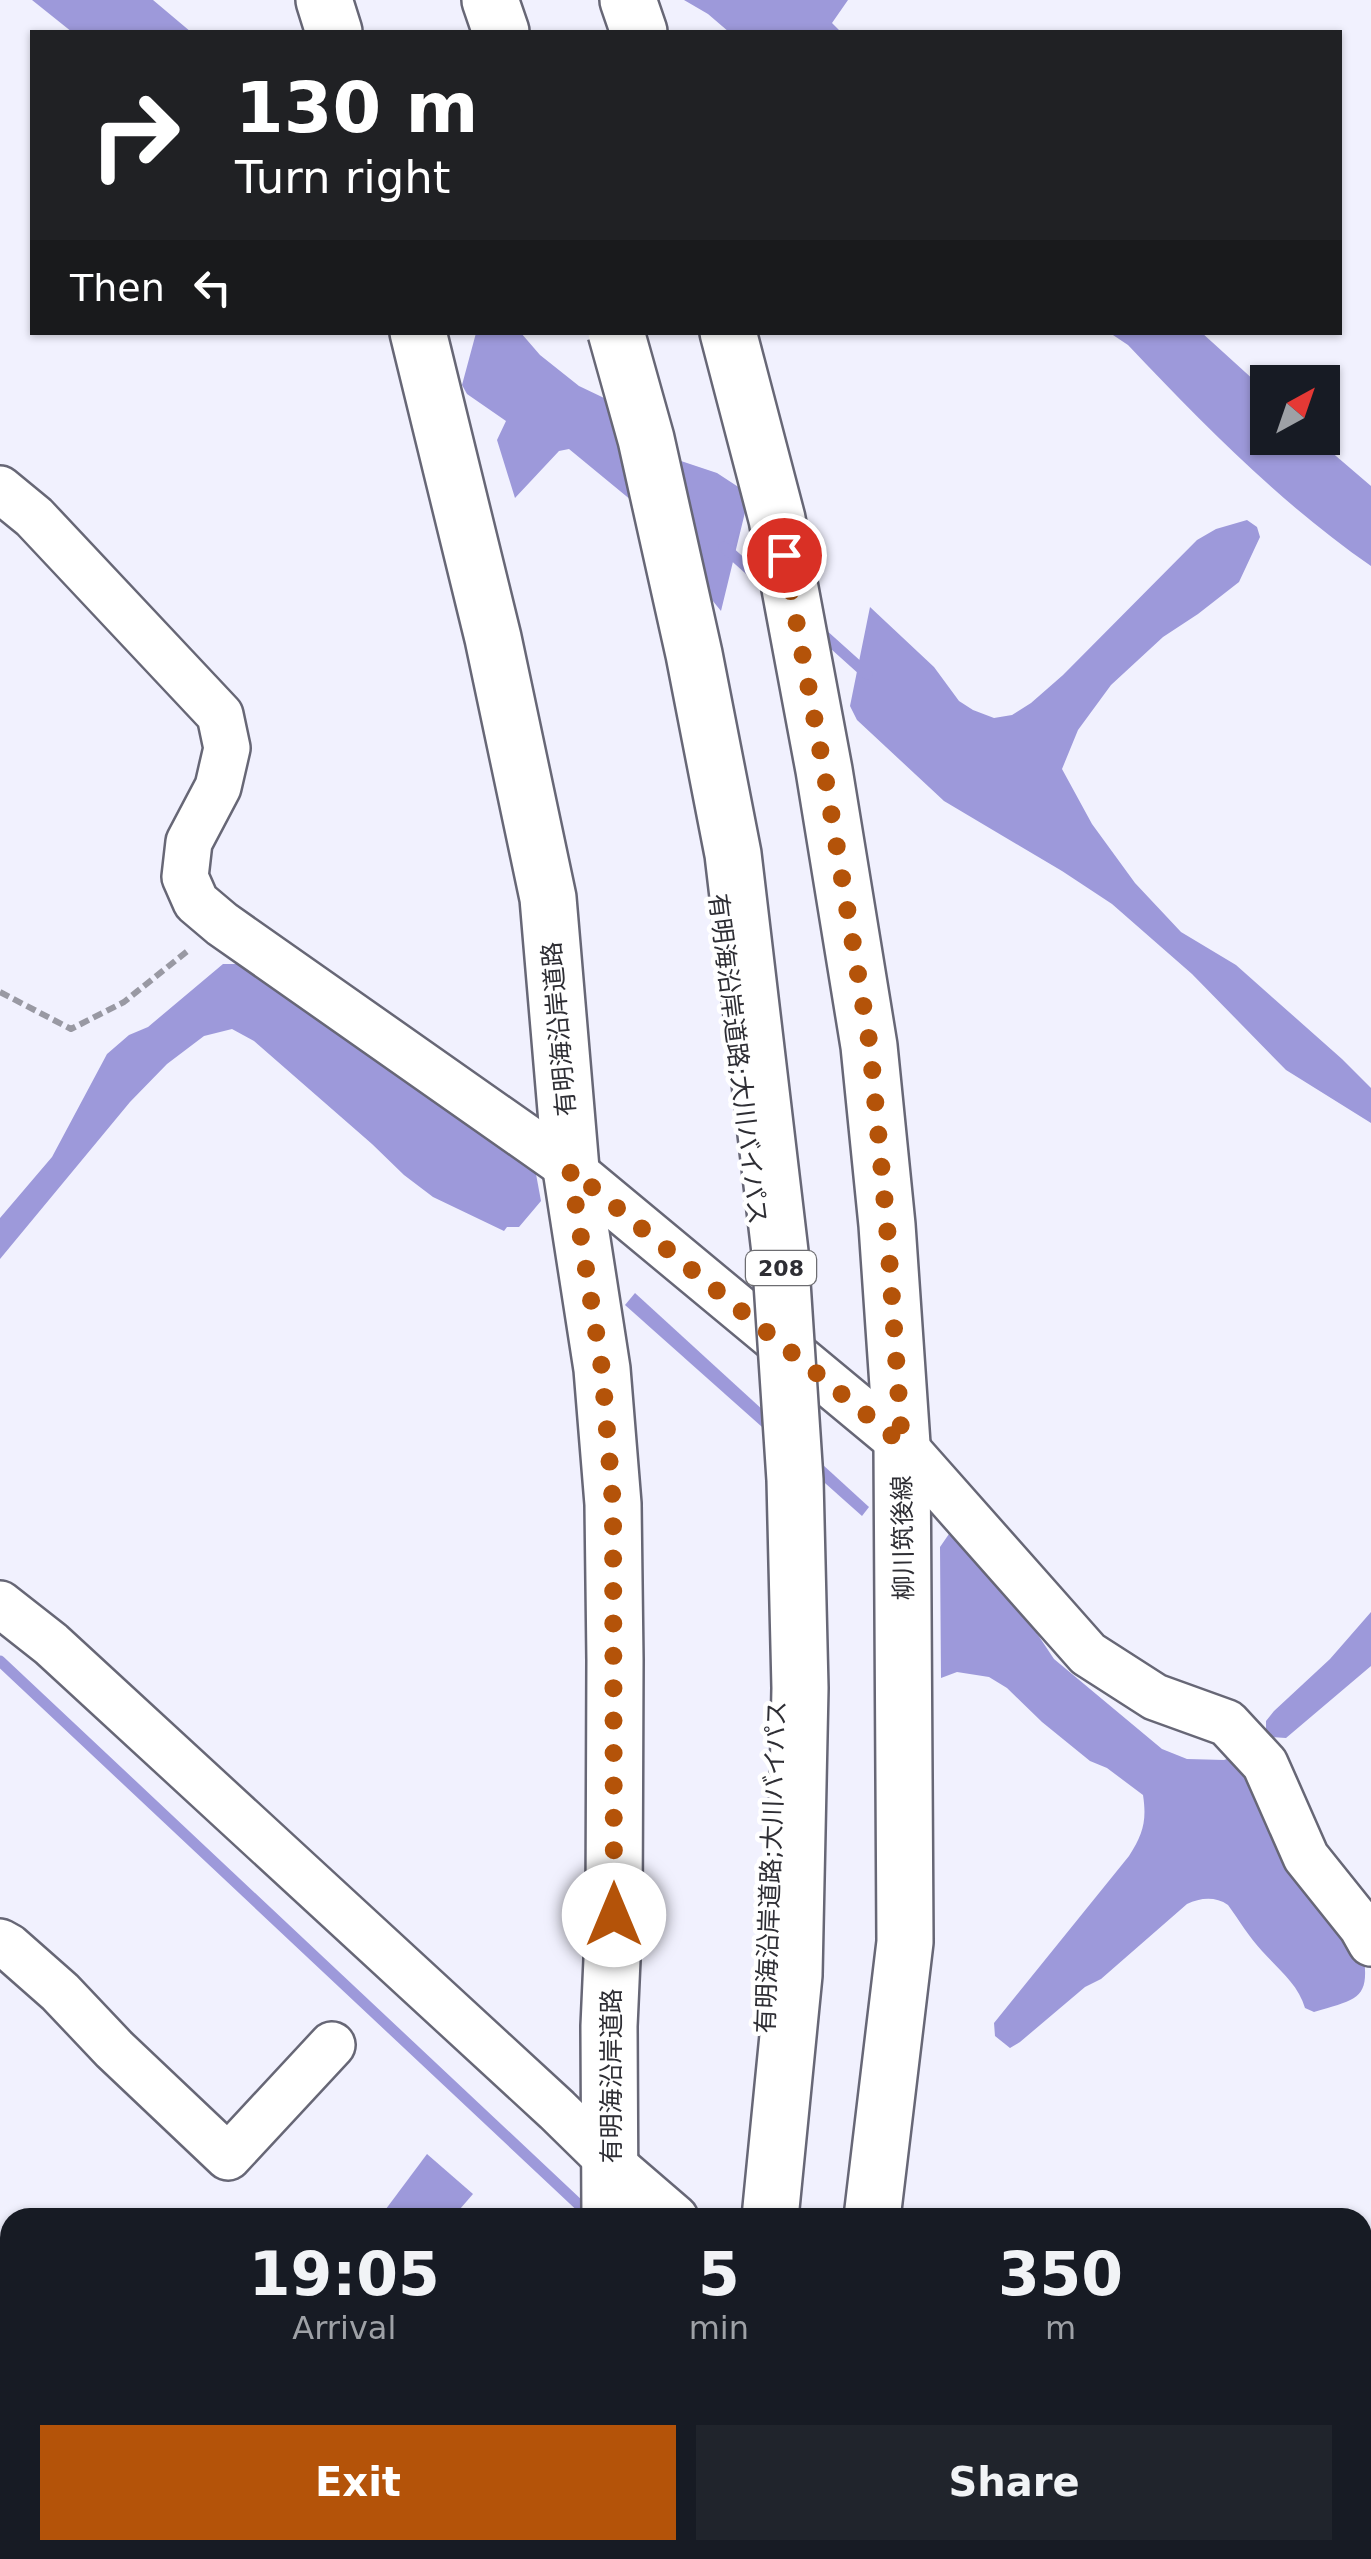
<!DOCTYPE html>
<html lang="en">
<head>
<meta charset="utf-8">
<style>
	body { margin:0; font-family:"DejaVu Sans","Noto Sans JP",sans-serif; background:#20242c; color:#f1f3f6; height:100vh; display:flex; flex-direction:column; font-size:38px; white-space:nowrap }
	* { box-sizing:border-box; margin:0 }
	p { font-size:32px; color:#9ea1a6 }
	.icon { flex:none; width:55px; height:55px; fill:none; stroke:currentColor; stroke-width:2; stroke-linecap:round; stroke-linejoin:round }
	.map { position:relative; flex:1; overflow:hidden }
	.side { position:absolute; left:0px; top:2208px; width:1372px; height:352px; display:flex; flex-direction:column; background:#171b24; border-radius:30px 30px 0 0; box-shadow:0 2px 8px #0004 }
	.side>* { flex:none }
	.top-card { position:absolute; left:30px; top:30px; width:1312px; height:305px; border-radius:0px; box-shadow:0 2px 8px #0004; background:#202124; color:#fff; overflow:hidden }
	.needle { width:65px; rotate:40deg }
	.buttons { position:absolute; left:1250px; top:365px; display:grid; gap:20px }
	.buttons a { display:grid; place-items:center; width:90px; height:90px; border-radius:0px; background:#171b24; box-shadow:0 2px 8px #0004; font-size:50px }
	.pin { position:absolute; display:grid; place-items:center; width:85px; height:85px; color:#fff; margin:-42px; border:5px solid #fff; border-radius:50%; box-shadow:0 2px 10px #0007 }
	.me { position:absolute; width:110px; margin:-55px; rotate:0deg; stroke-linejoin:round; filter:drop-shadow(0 0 8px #0008) }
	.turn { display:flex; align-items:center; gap:35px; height:210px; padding:0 40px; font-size:45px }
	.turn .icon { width:130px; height:130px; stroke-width:2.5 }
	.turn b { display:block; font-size:70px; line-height:85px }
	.then { display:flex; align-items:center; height:95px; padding:0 40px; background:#0003; gap:20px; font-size:38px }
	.eta { display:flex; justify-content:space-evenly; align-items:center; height:170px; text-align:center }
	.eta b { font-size:60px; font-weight:600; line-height:70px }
	.cta { display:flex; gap:20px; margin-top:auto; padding:20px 40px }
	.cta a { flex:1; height:115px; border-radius:0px; background:#b45309; color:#fff; font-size:40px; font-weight:600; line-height:115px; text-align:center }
	.cta a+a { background:#20242c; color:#f1f3f6 }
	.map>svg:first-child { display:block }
</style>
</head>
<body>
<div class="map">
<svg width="1371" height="2559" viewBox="0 0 1371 2559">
	<rect width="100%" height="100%" fill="#f1f1fe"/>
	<g fill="#9d99da">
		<path d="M 32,0 L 153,0 L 191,32 L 72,32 Z"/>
		<path d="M 684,0 L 848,0 L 832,23 L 841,32 L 729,32 L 708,14 Z"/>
		<path d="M 1201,332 L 1267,392 L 1268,438 L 1315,438 L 1371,486 L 1371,566 C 1280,503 1204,425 1128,345 L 1110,333 Z"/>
		<path d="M 476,333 L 521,333 L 540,355 L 579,386 L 623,407 L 675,459 L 717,473 L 743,490 L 748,500 L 721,611 L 690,573 L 671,533 L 569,449 L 559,451 L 515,498 L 497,440 L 506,421 L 467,394 L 462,385 Z"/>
		<path d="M 1247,520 L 1257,527 L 1260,537 L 1239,582 L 1198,614 L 1163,637 L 1111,685 L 1078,730 L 1062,769 L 1092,824 L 1135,883 L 1181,932 L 1236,965 L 1342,1059 L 1371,1088 L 1371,1123 L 1286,1070 L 1192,974 L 1112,904 L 1062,871 L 944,801 L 857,720 L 850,706 L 870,607 L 934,667 L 959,701 L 973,710 L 994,718 L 1012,715 L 1031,703 L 1063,675 L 1197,540 L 1216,529 Z"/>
		<path d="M 223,964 L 241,964 L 531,1147 L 541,1201 L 519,1227 L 507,1227 L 504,1231 L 433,1197 L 404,1175 L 372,1144 L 254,1041 L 232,1029 L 204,1036 L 167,1064 L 130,1102 L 0,1259 L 0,1218 L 52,1157 L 107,1054 L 129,1035 L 148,1027 Z"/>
		<path d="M 635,1293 L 869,1507 L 862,1516 L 625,1305 Z"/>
		<path d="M 960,1518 L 1054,1659 L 1162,1749 L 1187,1759 L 1224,1760 L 1241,1754 L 1362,1944 C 1371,1999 1362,1998 1314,2012 L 1305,2008 C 1298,1984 1278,1969 1262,1951 C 1249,1937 1239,1920 1228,1905 C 1215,1896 1200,1898 1187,1904 L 1101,1979 L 1085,1987 L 1020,2042 L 1010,2048 L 995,2036 L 994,2023 L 1129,1856 C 1143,1834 1147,1821 1143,1795 L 1107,1768 L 1090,1761 L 1042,1722 L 1007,1688 L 989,1677 L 957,1672 L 941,1678 L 940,1547 Z"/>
		<path d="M 1371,1612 L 1371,1666 L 1286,1738 L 1271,1737 L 1266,1732 L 1266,1721 L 1274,1711 L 1330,1659 Z"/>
		<path d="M 427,2154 L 473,2194 L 453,2217 L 380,2217 Z"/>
		<path d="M 1371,2374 L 1371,2465 L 1363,2473 L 1363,2384 Z"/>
		<path d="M 0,2520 L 10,2526 L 10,2550 L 144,2550 L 138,2559 L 0,2559 Z"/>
		<path d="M 1223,2550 L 1282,2550 L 1273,2559 L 1215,2559 Z"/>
	</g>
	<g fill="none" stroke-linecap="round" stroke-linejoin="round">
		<g stroke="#9d99da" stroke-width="11">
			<path d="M 724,547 L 770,588"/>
			<path d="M 818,630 L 867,674"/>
			<path d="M 0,1661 L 593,2218"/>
			<path d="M 930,2550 L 938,2559"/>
		</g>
		<defs>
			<g id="street">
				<path d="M 0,489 L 34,517 L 220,715 L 227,748 L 218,787 L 189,842 L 185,877 L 196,902 L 222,924 L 571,1169 L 902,1444 L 1088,1654 L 1155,1697 L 1227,1723 L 1265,1764 L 1306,1857 L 1362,1927 L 1371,1943"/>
				<path d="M 0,1604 L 51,1644 L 557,2110 L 610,2162 L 675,2218"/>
				<path d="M 0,1942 L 9,1947 L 60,1992 L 114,2049 L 228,2157 L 332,2045"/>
			</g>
			<g id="secondary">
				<path d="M 324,0 L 334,32"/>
				<path d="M 628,0 L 639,32"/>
				<path d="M 418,332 L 493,638 L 548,898 L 571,1169 L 602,1369 L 613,1504 L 615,1660 L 614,1915 L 609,2026 L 610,2218"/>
				<path d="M 728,332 L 777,519 L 824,770 L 869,1046 L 887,1225 L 902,1444 L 905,1942 L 872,2218"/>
				<path d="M 0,2394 L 10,2400"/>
				<path d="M 259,2550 L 274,2559"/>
				<path d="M 602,2550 L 603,2559"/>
				<path d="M 797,2559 L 799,2550"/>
			</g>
			<g id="highway">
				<path d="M 490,0 L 501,32"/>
				<path d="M 724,2559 L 726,2550"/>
			</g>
		</defs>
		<use href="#street" stroke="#676776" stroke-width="50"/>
		<use href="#secondary" stroke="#676776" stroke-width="60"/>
		<use href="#highway" stroke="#676776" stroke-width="60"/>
		<path stroke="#9999a3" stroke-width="6" stroke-dasharray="10 5" stroke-linecap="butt" d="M 0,992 L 71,1029 L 124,1002 L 190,949"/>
		<use href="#street" stroke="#fff" stroke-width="45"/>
		<use href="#secondary" stroke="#fff" stroke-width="55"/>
		<use href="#highway" stroke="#fff" stroke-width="55"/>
		<defs>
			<path id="highway-bridge" d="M 616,332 L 646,439 L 694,654 L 733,854 L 780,1252 L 795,1480 L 800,1688 L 794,1975 L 770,2218"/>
		</defs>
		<use href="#highway-bridge" stroke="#676776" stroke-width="60" stroke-linecap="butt"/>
		<use href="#highway-bridge" stroke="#fff" stroke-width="55"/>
	</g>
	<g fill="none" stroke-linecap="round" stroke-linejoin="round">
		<path stroke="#b45309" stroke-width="18" stroke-dasharray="0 32.4" d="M 614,1915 L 613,1504 L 602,1369 L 570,1169 L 902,1444 L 887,1226 L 870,1046 L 824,770 L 784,555"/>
	</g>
	<g text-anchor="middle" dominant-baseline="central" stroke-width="9" stroke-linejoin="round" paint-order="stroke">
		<rect fill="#fff" stroke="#6d6d71" stroke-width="2.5" x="746" y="1251" width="70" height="34" rx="8"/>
		<g font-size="22" font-weight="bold" fill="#2e2e34">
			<text x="781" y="1268">208</text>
		</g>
		<g font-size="25" fill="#2e2e34" stroke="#fff">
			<text transform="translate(559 1029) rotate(-95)">有明海沿岸道路</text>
			<text transform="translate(738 1059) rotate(83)">有明海沿岸道路;大川バイパス</text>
			<text transform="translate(903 1538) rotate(-91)">柳川筑後線</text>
			<text transform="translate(771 1867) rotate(-88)">有明海沿岸道路;大川バイパス</text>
			<text transform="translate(611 2076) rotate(-90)">有明海沿岸道路</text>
		</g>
	</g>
</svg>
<div class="buttons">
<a><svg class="needle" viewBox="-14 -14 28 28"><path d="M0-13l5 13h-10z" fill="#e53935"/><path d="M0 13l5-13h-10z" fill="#9ea1a6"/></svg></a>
</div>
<div class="pin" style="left:784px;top:555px;background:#d93025"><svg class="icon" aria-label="arrive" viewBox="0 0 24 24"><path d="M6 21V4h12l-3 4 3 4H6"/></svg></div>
<svg class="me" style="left:614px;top:1915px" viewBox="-20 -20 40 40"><circle r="19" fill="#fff"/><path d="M0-13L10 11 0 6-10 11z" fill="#b45309"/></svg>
<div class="top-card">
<div class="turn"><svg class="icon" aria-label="right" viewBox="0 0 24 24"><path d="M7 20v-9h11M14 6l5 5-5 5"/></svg><div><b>130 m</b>Turn right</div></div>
<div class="then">Then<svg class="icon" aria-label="left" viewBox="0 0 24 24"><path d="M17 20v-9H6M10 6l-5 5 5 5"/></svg></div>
</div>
<section class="side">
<div class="eta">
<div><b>19:05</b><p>Arrival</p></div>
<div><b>5</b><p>min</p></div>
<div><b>350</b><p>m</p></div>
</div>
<div class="cta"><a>Exit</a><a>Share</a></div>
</section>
</div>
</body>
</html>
